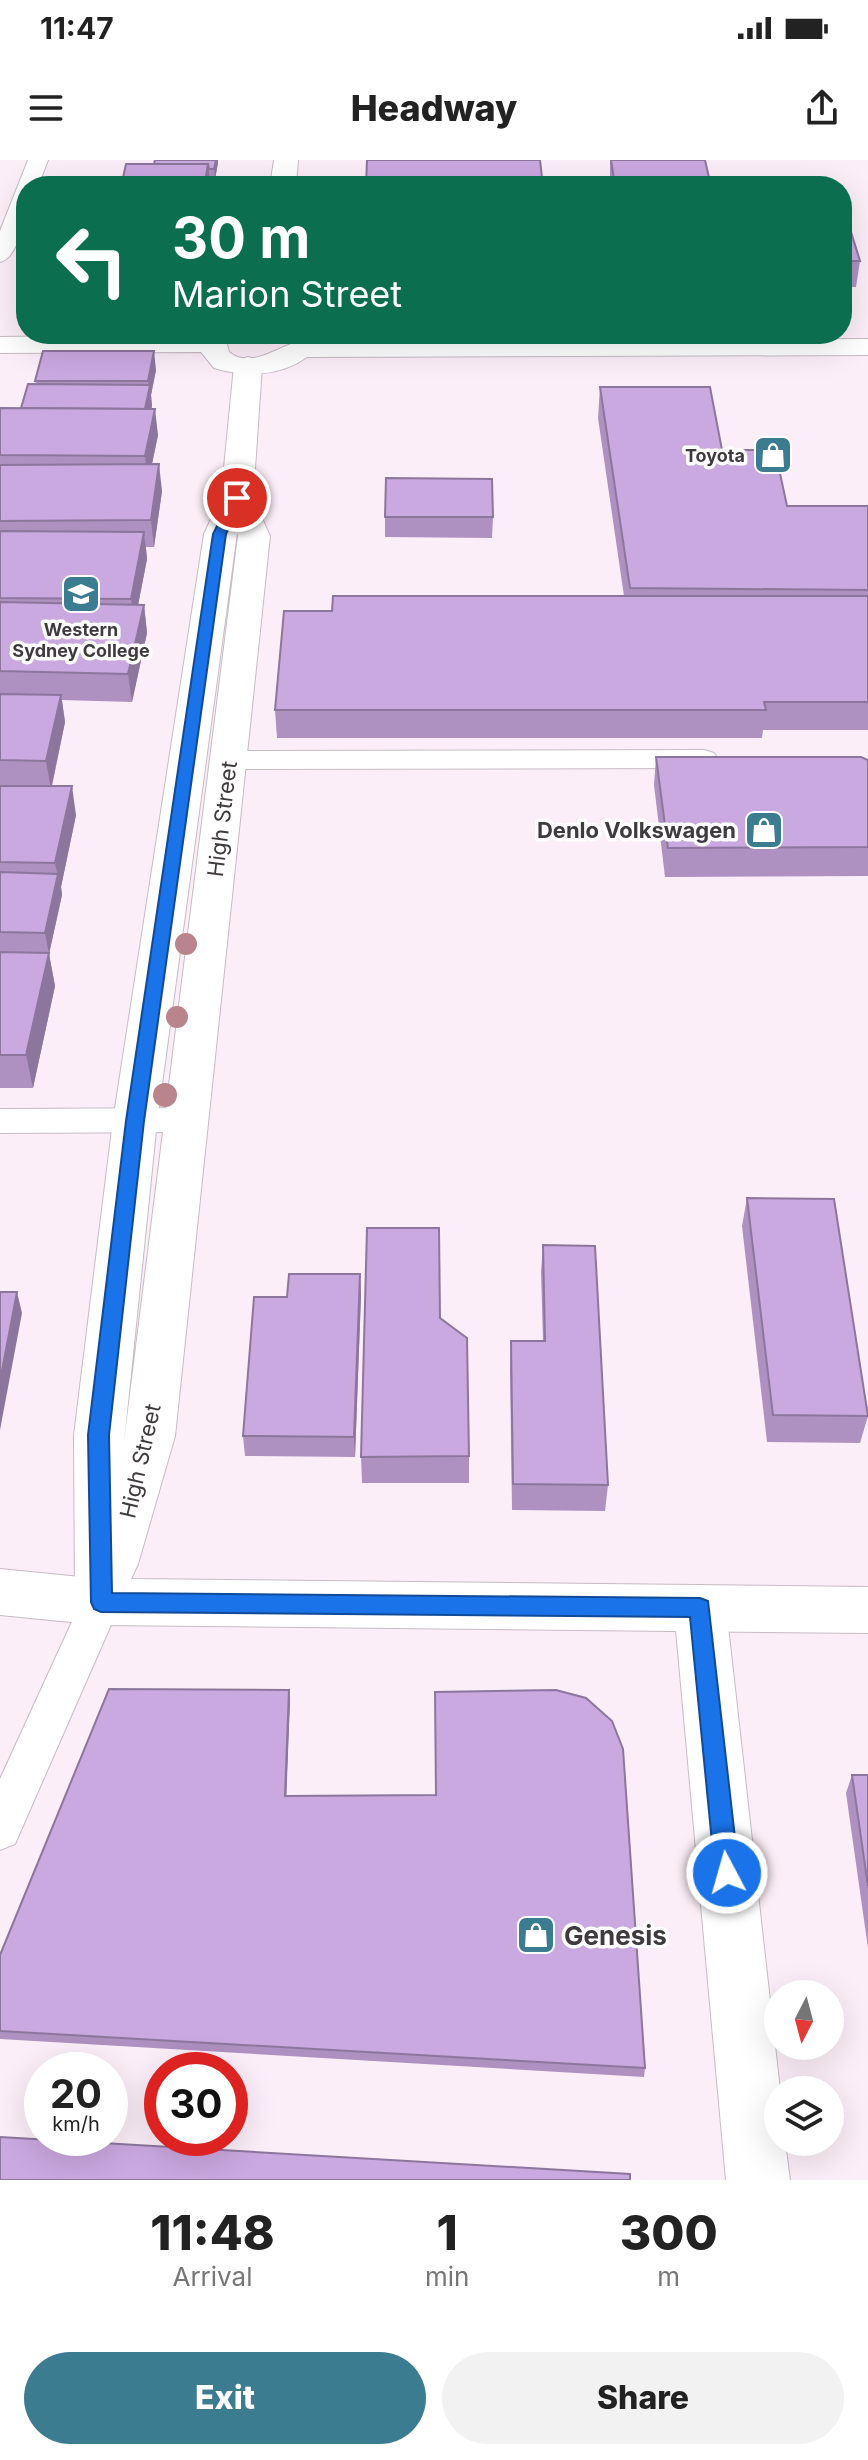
<!DOCTYPE html>
<html lang="en">
<head>
<meta charset="utf-8">
<style>
	body { margin:0; font-family:Inter,sans-serif; background:#f2f2f2; color:#222; height:100vh; display:flex; flex-direction:column; font-size:30px; white-space:nowrap }
	* { box-sizing:border-box; margin:0 }
	p { font-size:26px; color:#767676 }
	.icon { flex:none; width:44px; height:44px; fill:none; stroke:currentColor; stroke-width:2; stroke-linecap:round; stroke-linejoin:round }
	.map { position:relative; height:2020px; overflow:hidden }
	.panel { display:flex; flex-direction:column; background:#fff; flex:1 }
	.panel>* { flex:none }
	.hud { position:absolute; left:16px; top:16px; width:836px; height:168px; border-radius:32px; box-shadow:0 8px 32px #0002; background:#0b6e4f; color:#fff; overflow:hidden }
	.needle { width:52px; rotate:186deg }
	.tools { position:absolute; left:764px; top:1820px; display:grid; gap:16px }
	.tools a { display:grid; place-items:center; width:80px; height:80px; border-radius:50%; background:#fff; box-shadow:0 8px 32px #0002; font-size:40px }
	.speed { position:absolute; left:24px; top:1892px; display:flex; gap:16px; font-size:40px; font-weight:700; text-align:center }
	.speed>* { display:grid; place-content:center; width:104px; height:104px; border-radius:50%; background:#fff; box-shadow:0 8px 32px #0002; line-height:1 }
	.speed small { font-size:20px; font-weight:400 }
	.speed .limit { border:12px solid #d22; background:#fff; color:#111 }
	.pin { position:absolute; display:grid; place-items:center; width:68px; height:68px; color:#fff; margin:-34px; border:4px solid #fff; border-radius:50%; box-shadow:0 2px 8px #0007 }
	.me { position:absolute; width:88px; margin:-44px; rotate:354deg; stroke-linejoin:round; filter:drop-shadow(0 0 6px #0008) }
	.turn { display:flex; align-items:center; gap:28px; height:168px; padding:0 24px; font-size:36px }
	.turn .icon { width:104px; height:104px; stroke-width:2.5 }
	.turn b { display:block; font-size:56px; line-height:68px }
	.eta { display:flex; justify-content:space-evenly; align-items:center; height:136px; text-align:center }
	.eta b { font-size:48px; font-weight:800; line-height:56px }
	.button { display:flex; gap:16px; margin-top:auto; padding:16px 24px }
	.button a { flex:1; height:92px; border-radius:48px; background:#3c7c90; color:#fff; font-size:32px; font-weight:800; line-height:92px; text-align:center }
	.button a+a { background:#f2f2f2; color:#222 }
	.status { display:flex; justify-content:space-between; align-items:center; height:56px; padding:0 40px; background:#fff; direction:ltr }
	.status svg { height:22px; fill:currentColor }
	header { display:flex; justify-content:space-between; align-items:center; height:104px; padding:0 24px; background:#fff; font-size:36px; font-weight:800 }
	.map>svg:first-child { display:block }
</style>
</head>
<body>
<div class="status"><b>11:47</b><svg viewBox="0 0 49 12"><path d="M0 12V9h3v3zM5 12V6h3v6zM10 12V3h3v9zM15 12V0h3v12zM26 1h20v11H26zM47 4h2v5h-2z"/></svg></div>
<header><svg class="icon" aria-label="menu" viewBox="0 0 24 24"><path d="M4 6h16M4 12h16M4 18h16"/></svg>Headway<svg class="icon" aria-label="share" viewBox="0 0 24 24"><path d="M12 15V3M7 8l5-5 5 5M5 13v7h14v-7"/></svg></header>
<div class="map">
<svg width="868" height="2020" viewBox="0 0 868 2020">
	<rect width="100%" height="100%" fill="#fceef8"/>
	<g fill="none" stroke-linecap="round" stroke-linejoin="round">
		<defs>
			<g id="service">
				<path d="M 28,0 L 48,0 L 38,26 L 26,26 C 26,45 22,97 0,102 L 0,71 Z"/>
				<path d="M 704,590 L 714,593 L 718,599 L 714,605 L 704,608 L 228,609 L 218,606 L 214,600 L 218,594 L 228,591 Z"/>
				<path d="M 187,948 L 199,951 L 204,960 L 199,969 L 187,972 L 0,973 L 0,949 Z"/>
				<path d="M 101,1424 L 115,1429 L 121,1442 L 15,1684 L 0,1690 L 0,1619 L 87,1429 Z"/>
			</g>
			<g id="minor">
				<path d="M 274,0 L 298,0 L 296,26 L 270,26 Z"/>
				<path d="M 0,1409 L 101,1419 L 119,1426 L 127,1442 L 119,1458 L 101,1465 L 0,1455 Z"/>
				<path d="M 700,1425 L 719,1432 L 726,1448 L 780,1930 L 778,1982 L 785,1982 L 790,2020 L 726,2020 L 674,1448 L 681,1432 Z"/>
			</g>
			<path id="tertiary" d="M 248,197 L 258,200 L 262,206 L 253,338 L 270,376 L 175,1276 L 138,1404 L 131,1419 L 868,1427 L 868,1473 L 101,1465 L 83,1458 L 75,1442 L 74,1275 L 113,961 L 204,374 L 221,338 L 234,206 L 238,200 ZM 237,373 L 238,376 L 124,1282 L 157,961 Z"/>
			<path id="secondary" d="M 235,174 L 227,184 L 229,192 C 251,210 278,186 300,181 L 868,179 L 868,195 L 307,197 C 280,217 244,217 214,208 L 201,192 L 0,193 L 0,177 Z"/>
		</defs>
		<use href="#service" stroke="#c7bbc4" stroke-width="2"/>
		<use href="#minor" stroke="#c7bbc4" stroke-width="2"/>
		<use href="#tertiary" stroke="#c7bbc4" stroke-width="2"/>
		<use href="#secondary" stroke="#c7bbc4" stroke-width="2"/>
		<use href="#service" fill="#fff" fill-rule="evenodd"/>
		<use href="#minor" fill="#fff" fill-rule="evenodd"/>
		<use href="#tertiary" fill="#fff" fill-rule="evenodd"/>
		<use href="#secondary" fill="#fff" fill-rule="evenodd"/>
	</g>
	<g fill="#b9848b">
		<circle cx="186" cy="784" r="11"/>
		<circle cx="177" cy="857" r="11"/>
		<circle cx="165" cy="935" r="12"/>
	</g>
	<g fill="#ae90c1">
		<path d="M 155,0 L 218,0 L 218,3 L 215,19 L 210,19 L 209,26 L 122,26 L 122,22 L 154,4 Z"/>
		<path d="M 367,0 L 543,26 L 366,26 Z"/>
		<path d="M 610,0 L 705,0 L 711,26 L 610,26 Z"/>
		<path d="M 842,46 L 860,101 L 856,127 L 842,127 Z"/>
		<path d="M 156,210 L 151,235 L 152,249 L 158,275 L 152,304 L 162,331 L 154,387 L 146,387 L 147,399 L 138,445 L 144,445 L 147,473 L 132,542 L 62,540 L 65,562 L 52,626 L 76,655 L 61,727 L 62,735 L 49,794 L 55,826 L 33,928 L 0,928 L 0,248 L 21,248 L 36,224 L 35,221 Z"/>
		<path d="M 600,227 L 722,290 L 787,346 L 868,346 L 868,570 L 763,570 L 762,578 L 277,578 L 275,550 L 332,451 L 624,436 L 598,258 Z"/>
		<path d="M 385,357 L 493,357 L 492,378 L 385,377 Z"/>
		<path d="M 656,597 L 868,600 L 868,716 L 665,717 L 654,625 Z"/>
		<path d="M 747,1038 L 868,1256 L 860,1283 L 767,1282 L 742,1066 Z"/>
		<path d="M 543,1085 L 608,1325 L 605,1351 L 512,1350 L 510,1208 L 511,1181 L 543,1181 L 541,1112 Z"/>
		<path d="M 360,1114 L 361,1135 L 355,1297 L 245,1296 L 243,1276 L 287,1137 Z"/>
		<path d="M 440,1158 L 469,1296 L 469,1323 L 362,1323 L 361,1297 Z"/>
		<path d="M 289,1530 L 290,1540 L 286,1636 L 645,1908 L 644,1917 L 0,1879 L 0,1795 Z"/>
		<path d="M 852,1615 L 868,1615 L 868,1788 L 846,1633 Z"/>
	</g>
	<g fill="#8d769d">
		<path d="M 216,0 L 218,0 L 218,3 L 215,19 L 214,9 Z"/>
		<path d="M 208,4 L 210,22 L 209,26 L 205,26 Z"/>
		<path d="M 154,191 L 156,210 L 151,235 L 152,245 L 147,270 L 145,250 L 149,230 L 148,221 Z"/>
		<path d="M 155,249 L 158,275 L 148,323 L 145,296 Z"/>
		<path d="M 159,304 L 162,331 L 154,387 L 151,360 Z"/>
		<path d="M 144,372 L 147,399 L 134,466 L 131,439 Z"/>
		<path d="M 144,445 L 147,473 L 132,542 L 128,514 Z"/>
		<path d="M 61,535 L 65,562 L 51,629 L 46,601 Z"/>
		<path d="M 72,626 L 76,655 L 61,727 L 62,735 L 49,794 L 55,826 L 33,928 L 26,895 L 49,794 L 45,773 L 58,717 L 55,703 Z"/>
		<path d="M 360,1114 L 361,1135 L 355,1297 L 354,1277 Z"/>
		<path d="M 17,1132 L 22,1153 L 0,1270 L 0,1221 Z"/>
		<path d="M 289,1530 L 290,1540 L 286,1646 L 285,1636 Z"/>
	</g>
	<g fill="#caa8e0" stroke="#8d769d" stroke-width="2">
		<path d="M 155,0 L 216,0 L 214,9 L 209,9 L 208,4 L 154,4 Z"/>
		<path d="M 367,0 L 540,0 L 543,26 L 491,26 L 491,21 L 423,21 L 423,26 L 366,26 Z"/>
		<path d="M 611,0 L 705,0 L 711,26 L 615,26 Z"/>
		<path d="M 126,4 L 208,4 L 205,22 L 122,22 Z"/>
		<path d="M 842,46 L 843,46 L 860,101 L 842,101 Z"/>
		<path d="M 43,191 L 154,191 L 148,221 L 35,221 Z"/>
		<path d="M 28,224 L 150,225 L 145,249 L 21,248 Z"/>
		<path d="M 600,227 L 710,227 L 722,290 L 775,290 L 787,346 L 868,346 L 868,430 L 630,428 Z"/>
		<path d="M 0,248 L 155,249 L 145,296 L 0,295 Z"/>
		<path d="M 159,304 L 151,360 L 0,361 L 0,305 Z"/>
		<path d="M 386,318 L 492,319 L 493,357 L 385,357 Z"/>
		<path d="M 0,371 L 144,372 L 131,439 L 0,438 Z"/>
		<path d="M 333,436 L 868,436 L 868,542 L 764,542 L 766,550 L 275,550 L 284,451 L 332,451 Z"/>
		<path d="M 0,442 L 144,445 L 128,514 L 0,511 Z"/>
		<path d="M 0,534 L 61,535 L 46,601 L 0,600 Z"/>
		<path d="M 656,597 L 861,597 L 868,600 L 868,687 L 668,688 Z"/>
		<path d="M 0,626 L 72,626 L 55,703 L 0,702 Z"/>
		<path d="M 0,712 L 58,714 L 45,773 L 0,772 Z"/>
		<path d="M 0,792 L 49,793 L 26,895 L 0,895 Z"/>
		<path d="M 747,1038 L 834,1039 L 868,1256 L 773,1255 Z"/>
		<path d="M 367,1068 L 439,1068 L 440,1158 L 467,1178 L 469,1296 L 361,1297 Z"/>
		<path d="M 543,1085 L 595,1086 L 608,1325 L 513,1324 L 511,1181 L 545,1181 Z"/>
		<path d="M 289,1114 L 360,1114 L 354,1277 L 243,1276 L 254,1137 L 287,1137 Z"/>
		<path d="M 0,1132 L 17,1132 L 0,1221 Z"/>
		<path d="M 109,1529 L 289,1530 L 285,1636 L 436,1635 L 435,1532 L 556,1530 L 586,1538 L 612,1561 L 623,1589 L 645,1908 L 0,1871 L 0,1795 Z"/>
		<path d="M 852,1615 L 868,1615 L 868,1726 Z"/>
		<path d="M 0,1977 L 630,2014 L 630,2020 L 0,2020 Z"/>
	</g>
	<path fill="#1a73e8" stroke="#114b97" stroke-width="2" d="M 237,334 L 243,338 L 226,374 L 144,961 L 109,1275 L 112,1433 L 700,1438 L 708,1441 L 739,1713 L 735,1722 L 727,1725 L 718,1722 L 715,1713 L 690,1457 L 101,1452 L 94,1449 L 91,1442 L 88,1275 L 126,961 L 213,374 L 231,338 Z"/>
	<defs>
		<symbol id="shop-square" viewBox="-11 -11 22 22"><rect x="-9" y="-9" width="18" height="18" rx="4" fill="#3c7c90" stroke="#fff"/><path d="M-5-2.5h2.3a2.7 3.5 0 0 1 5.4 0H5L5.5 6h-11ZM-1.5-2.5h3a1.5 2.3 0 0 0-3 0Z" fill="#fff"/></symbol>
		<symbol id="university-square" viewBox="-11 -11 22 22"><rect x="-9" y="-9" width="18" height="18" rx="4" fill="#3c7c90" stroke="#fff"/><path d="M0-5L7-2L0 1L-7-2ZM-4 1L0 2.5L4 1V4Q0 6-4 4Z" fill="#fff"/></symbol>
	</defs>
	<g fill-rule="evenodd">
		<use href="#shop-square" x="751" y="273" width="44" height="44"/>
		<use href="#university-square" x="59" y="412" width="44" height="44"/>
		<use href="#shop-square" x="742" y="648" width="44" height="44"/>
		<use href="#shop-square" x="514" y="1753" width="44" height="44"/>
	</g>
	<g text-anchor="middle" dominant-baseline="central" stroke-width="7" stroke-linejoin="round" paint-order="stroke">
		<g font-size="18" font-weight="bold" fill="#3f3a3e" stroke="#fff" text-anchor="end">
			<text x="745" y="295">Toyota</text>
			<text x="81" y="469" text-anchor="middle">Western<tspan x="81" dy="21">Sydney College</tspan></text>
		</g>
		<g font-size="22" fill="#3f3a3e" stroke="#fff">
			<text transform="translate(222 659) rotate(-83)">High Street</text>
			<text transform="translate(140 1301) rotate(-77)">High Street</text>
		</g>
		<g font-size="22" font-weight="bold" fill="#3f3a3e" stroke="#fff" text-anchor="end">
			<text x="736" y="670">Denlo Volkswagen</text>
		</g>
		<g font-size="26" font-weight="bold" fill="#3f3a3e" stroke="#fff" text-anchor="start">
			<text x="564" y="1775">Genesis</text>
		</g>
	</g>
</svg>
<div class="tools">
<a><svg class="needle" viewBox="-14 -14 28 28"><path d="M0-13l5 13h-10z" fill="#e53935"/><path d="M0 13l5-13h-10z" fill="#767676"/></svg></a>
<a><svg class="icon" aria-label="layers" viewBox="0 0 24 24"><path d="M12 4l9 5-9 5-9-5zM3 14l9 5 9-5"/></svg></a>
</div>
<div class="speed"><div>20<small>km/h</small></div><div class="limit">30</div></div>
<div class="pin" style="left:237px;top:338px;background:#d93025"><svg class="icon" aria-label="arrive" viewBox="0 0 24 24"><path d="M6 21V4h12l-3 4 3 4H6"/></svg></div>
<svg class="me" style="left:727px;top:1713px" viewBox="-20 -20 40 40"><circle r="17" fill="#1a73e8" stroke="#fff" stroke-width="3"/><path d="M0-11L8 9 0 5-8 9z" fill="#fff"/></svg>
<div class="hud">
<div class="turn"><svg class="icon" aria-label="left" viewBox="0 0 24 24"><path d="M17 20v-9H6M10 6l-5 5 5 5"/></svg><div><b>30 m</b>Marion Street</div></div>
</div>
</div>
<section class="panel">
<div class="eta">
<div><b>11:48</b><p>Arrival</p></div>
<div><b>1</b><p>min</p></div>
<div><b>300</b><p>m</p></div>
</div>
<div class="button"><a>Exit</a><a>Share</a></div>
</section>
</body>
</html>
